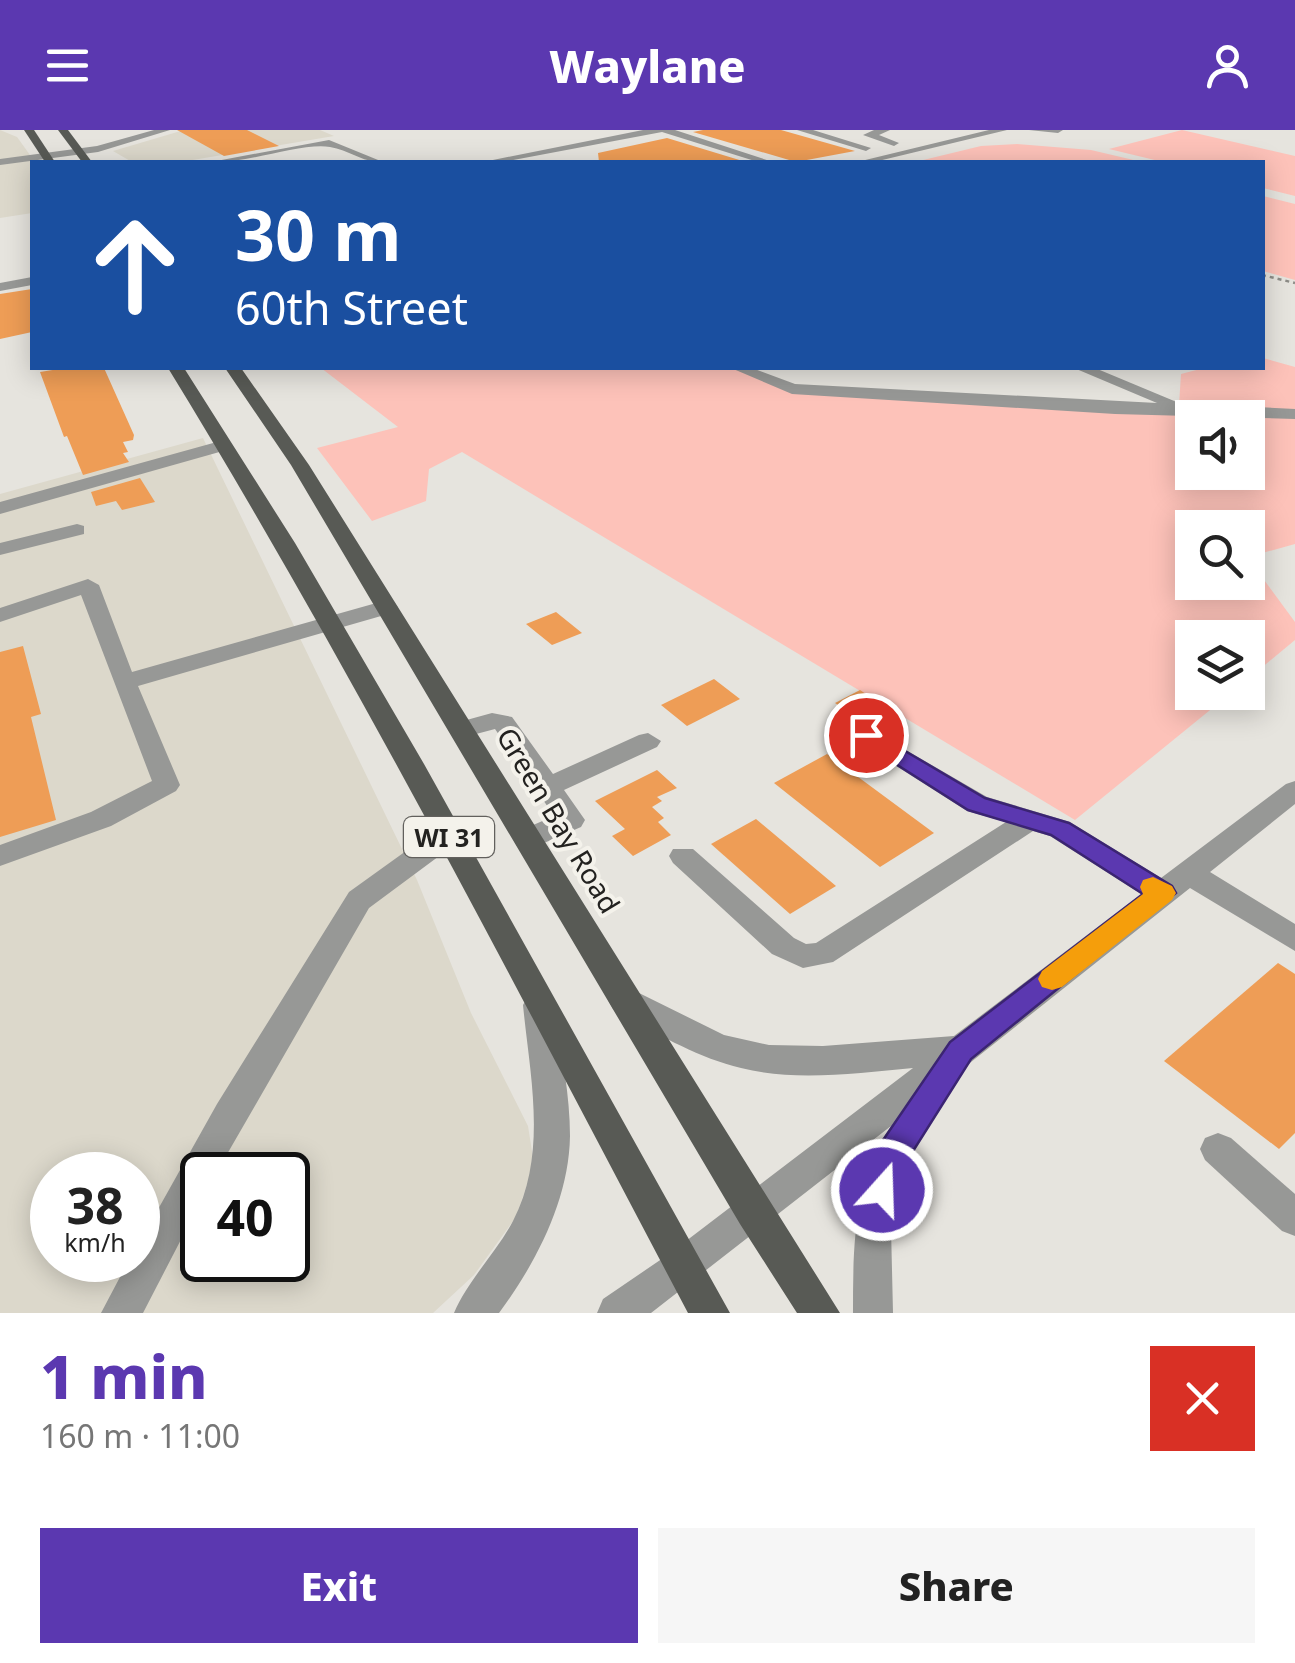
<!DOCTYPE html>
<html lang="en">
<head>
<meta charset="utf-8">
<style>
	body { margin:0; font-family:"Noto Sans",sans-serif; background:#f6f6f6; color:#222; height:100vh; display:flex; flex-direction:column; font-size:38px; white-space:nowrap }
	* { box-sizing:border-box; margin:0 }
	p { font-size:32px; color:#767676 }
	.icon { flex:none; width:55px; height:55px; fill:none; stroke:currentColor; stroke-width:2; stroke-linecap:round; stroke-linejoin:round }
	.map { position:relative; height:1183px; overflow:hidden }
	.panel { display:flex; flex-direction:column; background:#fff; flex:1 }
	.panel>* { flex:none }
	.top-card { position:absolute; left:30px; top:30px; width:1235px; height:210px; border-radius:0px; box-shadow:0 5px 25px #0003; background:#1a4fa0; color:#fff; overflow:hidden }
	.fabs { position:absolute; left:1175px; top:270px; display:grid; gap:20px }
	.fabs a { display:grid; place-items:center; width:90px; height:90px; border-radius:0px; background:#fff; box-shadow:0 5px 25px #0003; font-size:50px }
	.speed { position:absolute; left:30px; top:1022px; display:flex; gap:20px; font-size:50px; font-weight:700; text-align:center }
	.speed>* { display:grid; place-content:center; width:130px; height:130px; border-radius:50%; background:#fff; box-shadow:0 5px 25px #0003; line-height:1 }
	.speed small { font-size:25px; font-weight:400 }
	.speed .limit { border:5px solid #111; border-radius:15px; background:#fff; color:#111 }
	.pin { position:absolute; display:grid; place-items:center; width:85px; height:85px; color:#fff; margin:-42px; border:5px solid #fff; border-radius:50%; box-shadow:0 2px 10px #0007 }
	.me { position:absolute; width:110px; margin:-55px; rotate:20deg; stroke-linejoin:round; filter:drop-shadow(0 0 8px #0008) }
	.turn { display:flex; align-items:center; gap:35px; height:210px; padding:0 40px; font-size:45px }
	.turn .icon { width:130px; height:130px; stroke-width:2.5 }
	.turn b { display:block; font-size:70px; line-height:85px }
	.round { display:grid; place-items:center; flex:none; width:105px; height:105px; border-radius:0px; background:#f6f6f6 }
	.headline { display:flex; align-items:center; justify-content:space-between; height:170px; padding:0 40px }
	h1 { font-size:60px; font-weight:800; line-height:75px; color:#5b38b0 }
	.action { display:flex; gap:20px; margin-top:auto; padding:20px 40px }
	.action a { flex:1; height:115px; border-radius:0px; background:#5b38b0; color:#fff; font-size:40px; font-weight:800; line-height:115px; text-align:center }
	.action a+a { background:#f6f6f6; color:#222 }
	header { display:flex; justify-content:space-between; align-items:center; height:130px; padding:0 40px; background:#5b38b0; color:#fff; font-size:45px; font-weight:800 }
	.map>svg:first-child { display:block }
</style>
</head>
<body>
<header><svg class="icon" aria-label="menu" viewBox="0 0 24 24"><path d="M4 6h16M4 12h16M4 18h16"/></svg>Waylane<svg class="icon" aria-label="person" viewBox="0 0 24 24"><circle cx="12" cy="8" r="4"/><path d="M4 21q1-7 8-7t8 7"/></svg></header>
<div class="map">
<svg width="1295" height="1183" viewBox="0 0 1295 1183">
	<rect width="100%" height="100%" fill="#e6e4de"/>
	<g fill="#dcd8cb" fill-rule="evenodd">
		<path d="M 0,0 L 17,7 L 35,32 L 32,83 L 0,88 Z"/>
		<path d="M 184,0 L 320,0 L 334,6 L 181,32 L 132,32 L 113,21 Z"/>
		<path d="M 203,308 L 417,750 L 471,883 L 528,996 L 534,1034 L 516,1087 L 474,1145 L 433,1183 L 0,1183 L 0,364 ZM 52,1045 L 138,1045 L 138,1130 L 52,1130 ZM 202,1045 L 288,1045 L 288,1130 L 202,1130 Z"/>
	</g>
	<g fill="#fdc2b9" fill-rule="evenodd">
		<path d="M 1182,0 L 1295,26 L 1295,66 L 1263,58 L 1262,32 L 1163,32 L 1109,19 Z"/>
		<path d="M 1017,14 L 1091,20 L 1142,32 L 915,32 L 981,16 Z"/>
		<path d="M 1263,66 L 1295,74 L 1295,150 L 1263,141 Z"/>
		<path d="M 1263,228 L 1295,237 L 1295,414 L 1248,427 L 1248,398 L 1192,398 L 1192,452 L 1248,452 L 1248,428 L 1295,492 L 1295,510 L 1248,549 L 1248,508 L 1192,508 L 1192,562 L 1231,563 L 1075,690 L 462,322 L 429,339 L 426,371 L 372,391 L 317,318 L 398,297 L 321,238 L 739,238 L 773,254 L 1179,275 L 1181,244 L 1204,238 L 1262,238 ZM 1192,288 L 1248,288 L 1248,342 L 1192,342 Z"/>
	</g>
	<g fill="#ee9d56">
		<path d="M 177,0 L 247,0 L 279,16 L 224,26 Z"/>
		<path d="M 703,0 L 781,0 L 855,21 L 796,32 L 693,2 Z"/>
		<path d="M 667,8 L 746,32 L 599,32 L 598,23 Z"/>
		<path d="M 32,159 L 32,202 L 0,209 L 0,164 Z"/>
		<path d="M 65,238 L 104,238 L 134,305 L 133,310 L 123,312 L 128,322 L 123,323 L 129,332 L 83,345 L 67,306 L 64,307 L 40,242 Z"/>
		<path d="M 140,348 L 155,372 L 122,380 L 116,371 L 96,376 L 91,362 Z"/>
		<path d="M 556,482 L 582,503 L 552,515 L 526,494 Z"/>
		<path d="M 23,516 L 41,584 L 31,587 L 56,690 L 0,707 L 0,522 Z"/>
		<path d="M 714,549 L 740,569 L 687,596 L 661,575 Z"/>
		<path d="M 860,560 L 888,579 L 863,592 L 835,573 Z"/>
		<path d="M 827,624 L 934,703 L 880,737 L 774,653 Z"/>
		<path d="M 657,640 L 677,658 L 657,667 L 662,671 L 652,677 L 664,688 L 658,692 L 671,705 L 633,726 L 612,706 L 625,699 L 595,671 Z"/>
		<path d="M 756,689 L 836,756 L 790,784 L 711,714 Z"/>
		<path d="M 1278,833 L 1295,844 L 1295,1003 L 1279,1019 L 1164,931 Z"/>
	</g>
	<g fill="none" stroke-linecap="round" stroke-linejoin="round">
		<path stroke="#8d8c87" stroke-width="2.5" stroke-dasharray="4 4" stroke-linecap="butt" d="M 1262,145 L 1295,153"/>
		<g fill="#979896" fill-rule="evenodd">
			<path d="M 154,0 L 170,0 L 98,22 L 0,35 L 0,29 L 97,16 Z"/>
			<path d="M 643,0 L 675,0 L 773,32 L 758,32 L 662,2 L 503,32 L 483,32 Z"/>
			<path d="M 797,0 L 813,0 L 871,18 L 866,21 Z"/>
			<path d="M 874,0 L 890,0 L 879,5 L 899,13 L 894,16 L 863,5 Z"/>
			<path d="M 989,0 L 1007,0 L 874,32 L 857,32 Z"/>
			<path d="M 1029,0 L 1063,0 L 1058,3 Z"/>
			<path d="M 329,10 L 383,32 C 363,33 349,20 330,17 C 303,12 246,34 211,32 Z"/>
			<path d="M 32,147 L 32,155 L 0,161 L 0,153 Z"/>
			<path d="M 731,238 L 752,238 L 795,254 L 1157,273 L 1074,238 L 1095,238 L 1179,273 L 1295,279 L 1295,289 L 1115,284 L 792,264 Z"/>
			<path d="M 224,310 L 230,311 L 230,319 L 0,384 L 0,372 Z"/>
			<path d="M 77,394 L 84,396 L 84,404 L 0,425 L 0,413 Z"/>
			<path d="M 88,449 L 99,455 L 132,542 L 387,470 L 398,477 L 395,482 L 138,556 L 180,655 L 176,661 L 111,696 L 0,736 L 0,715 L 91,682 L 152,651 L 81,465 L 0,492 L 0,478 Z"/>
			<path d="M 492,583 L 512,587 L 553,644 L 639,605 L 648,603 L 661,611 L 657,617 L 564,660 L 585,690 L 581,697 L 537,716 L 517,716 L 513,709 L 517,702 L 554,686 L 495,599 L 461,608 L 448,600 L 452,594 Z"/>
			<path d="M 866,597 L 987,667 L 1070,692 L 1161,748 L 1286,654 L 1295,651 L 1295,674 L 1210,742 L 1295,794 L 1295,821 L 1190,758 L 966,936 L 909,1029 L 891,1097 L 893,1183 L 853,1183 C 853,1118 853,1052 891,996 L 651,1183 L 597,1183 L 603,1169 L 669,1124 L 913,938 C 856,943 796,952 741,938 C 695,927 654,902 613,879 L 608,870 L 613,861 L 624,857 L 635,861 L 724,905 L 769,915 L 823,916 L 954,906 L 1141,764 L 1050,706 L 1033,701 L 833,832 L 803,838 L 772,824 L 673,733 L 669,726 L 673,719 L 693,719 L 794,808 L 806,814 L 816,813 L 1006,692 L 967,681 L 857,611 L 853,605 Z"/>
			<path d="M 448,695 L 458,698 L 462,705 L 458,712 L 369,778 L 215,1045 L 202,1045 L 202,1069 L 143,1183 L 101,1183 L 129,1130 L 138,1130 L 138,1115 L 217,974 L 349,762 L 438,698 Z"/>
			<path d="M 539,862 L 550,866 L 555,875 C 560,918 570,962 570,1006 C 569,1070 536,1133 499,1183 L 454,1183 C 468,1150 496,1123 513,1091 C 548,1023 530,947 523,875 L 528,866 Z"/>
			<path d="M 1218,1003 L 1231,1008 L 1295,1064 L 1295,1106 L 1282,1101 L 1205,1030 L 1200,1019 L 1205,1008 Z"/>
		</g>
		<g fill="#585a55" fill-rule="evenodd">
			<path d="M 24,0 L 34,0 L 55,32 L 45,32 Z"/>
			<path d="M 58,0 L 68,0 L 92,32 L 82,32 Z"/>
			<path d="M 168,238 L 184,238 L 295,413 L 424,634 L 730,1183 L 688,1183 C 520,865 356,545 168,238 Z"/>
			<path d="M 225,238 L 241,238 L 309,335 L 840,1183 L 797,1183 L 740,1094 L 291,335 Z"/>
		</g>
	</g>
	<path fill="#5b38b0" stroke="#3b2472" stroke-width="2.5" d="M 866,598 L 985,668 L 1069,693 L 1172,756 L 1176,763 L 971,929 L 908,1029 L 894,1071 L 882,1076 L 870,1071 L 865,1060 L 881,1013 L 950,912 L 1143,764 L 1051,705 L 968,680 L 858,610 L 855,605 Z"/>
	<path fill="#f59e0b" d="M 1153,747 L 1172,756 L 1176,763 L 1172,770 L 1062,857 L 1052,860 L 1042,857 L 1038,849 L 1042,841 L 1143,764 L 1140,757 L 1143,750 Z"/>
	<g text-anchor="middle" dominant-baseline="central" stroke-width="8" stroke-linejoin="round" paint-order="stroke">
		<rect fill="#f4f2eb" stroke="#62605d" stroke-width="2.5" x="404" y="687" width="90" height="40" rx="8"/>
		<g font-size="25" font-weight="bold" fill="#232220">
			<text x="449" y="707">WI 31</text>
		</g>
		<g font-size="28" fill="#232220" stroke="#f4f2eb">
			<text transform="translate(559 690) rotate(59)">Green Bay Road</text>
		</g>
	</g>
</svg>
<div class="fabs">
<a><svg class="icon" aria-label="sound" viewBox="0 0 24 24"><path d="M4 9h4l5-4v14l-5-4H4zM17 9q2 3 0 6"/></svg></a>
<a><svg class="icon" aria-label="search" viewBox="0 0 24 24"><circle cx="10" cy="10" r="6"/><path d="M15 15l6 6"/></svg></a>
<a><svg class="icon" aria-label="layers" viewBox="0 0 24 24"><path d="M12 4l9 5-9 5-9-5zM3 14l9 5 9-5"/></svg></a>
</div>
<div class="speed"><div>38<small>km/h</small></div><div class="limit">40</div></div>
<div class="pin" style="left:866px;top:605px;background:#d93025"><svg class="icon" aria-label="arrive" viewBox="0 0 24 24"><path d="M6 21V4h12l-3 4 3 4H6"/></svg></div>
<svg class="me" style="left:882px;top:1060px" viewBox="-20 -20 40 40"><circle r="17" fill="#5b38b0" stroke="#fff" stroke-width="3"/><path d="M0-11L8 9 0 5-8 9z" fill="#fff"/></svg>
<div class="top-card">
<div class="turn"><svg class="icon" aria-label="ahead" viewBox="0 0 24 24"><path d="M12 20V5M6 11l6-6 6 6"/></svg><div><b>30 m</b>60th Street</div></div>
</div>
</div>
<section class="panel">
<div class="headline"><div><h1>1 min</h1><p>160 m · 11:00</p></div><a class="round" style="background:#d93025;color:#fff"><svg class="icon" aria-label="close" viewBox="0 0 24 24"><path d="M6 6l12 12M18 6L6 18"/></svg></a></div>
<div class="action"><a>Exit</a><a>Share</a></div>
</section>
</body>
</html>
